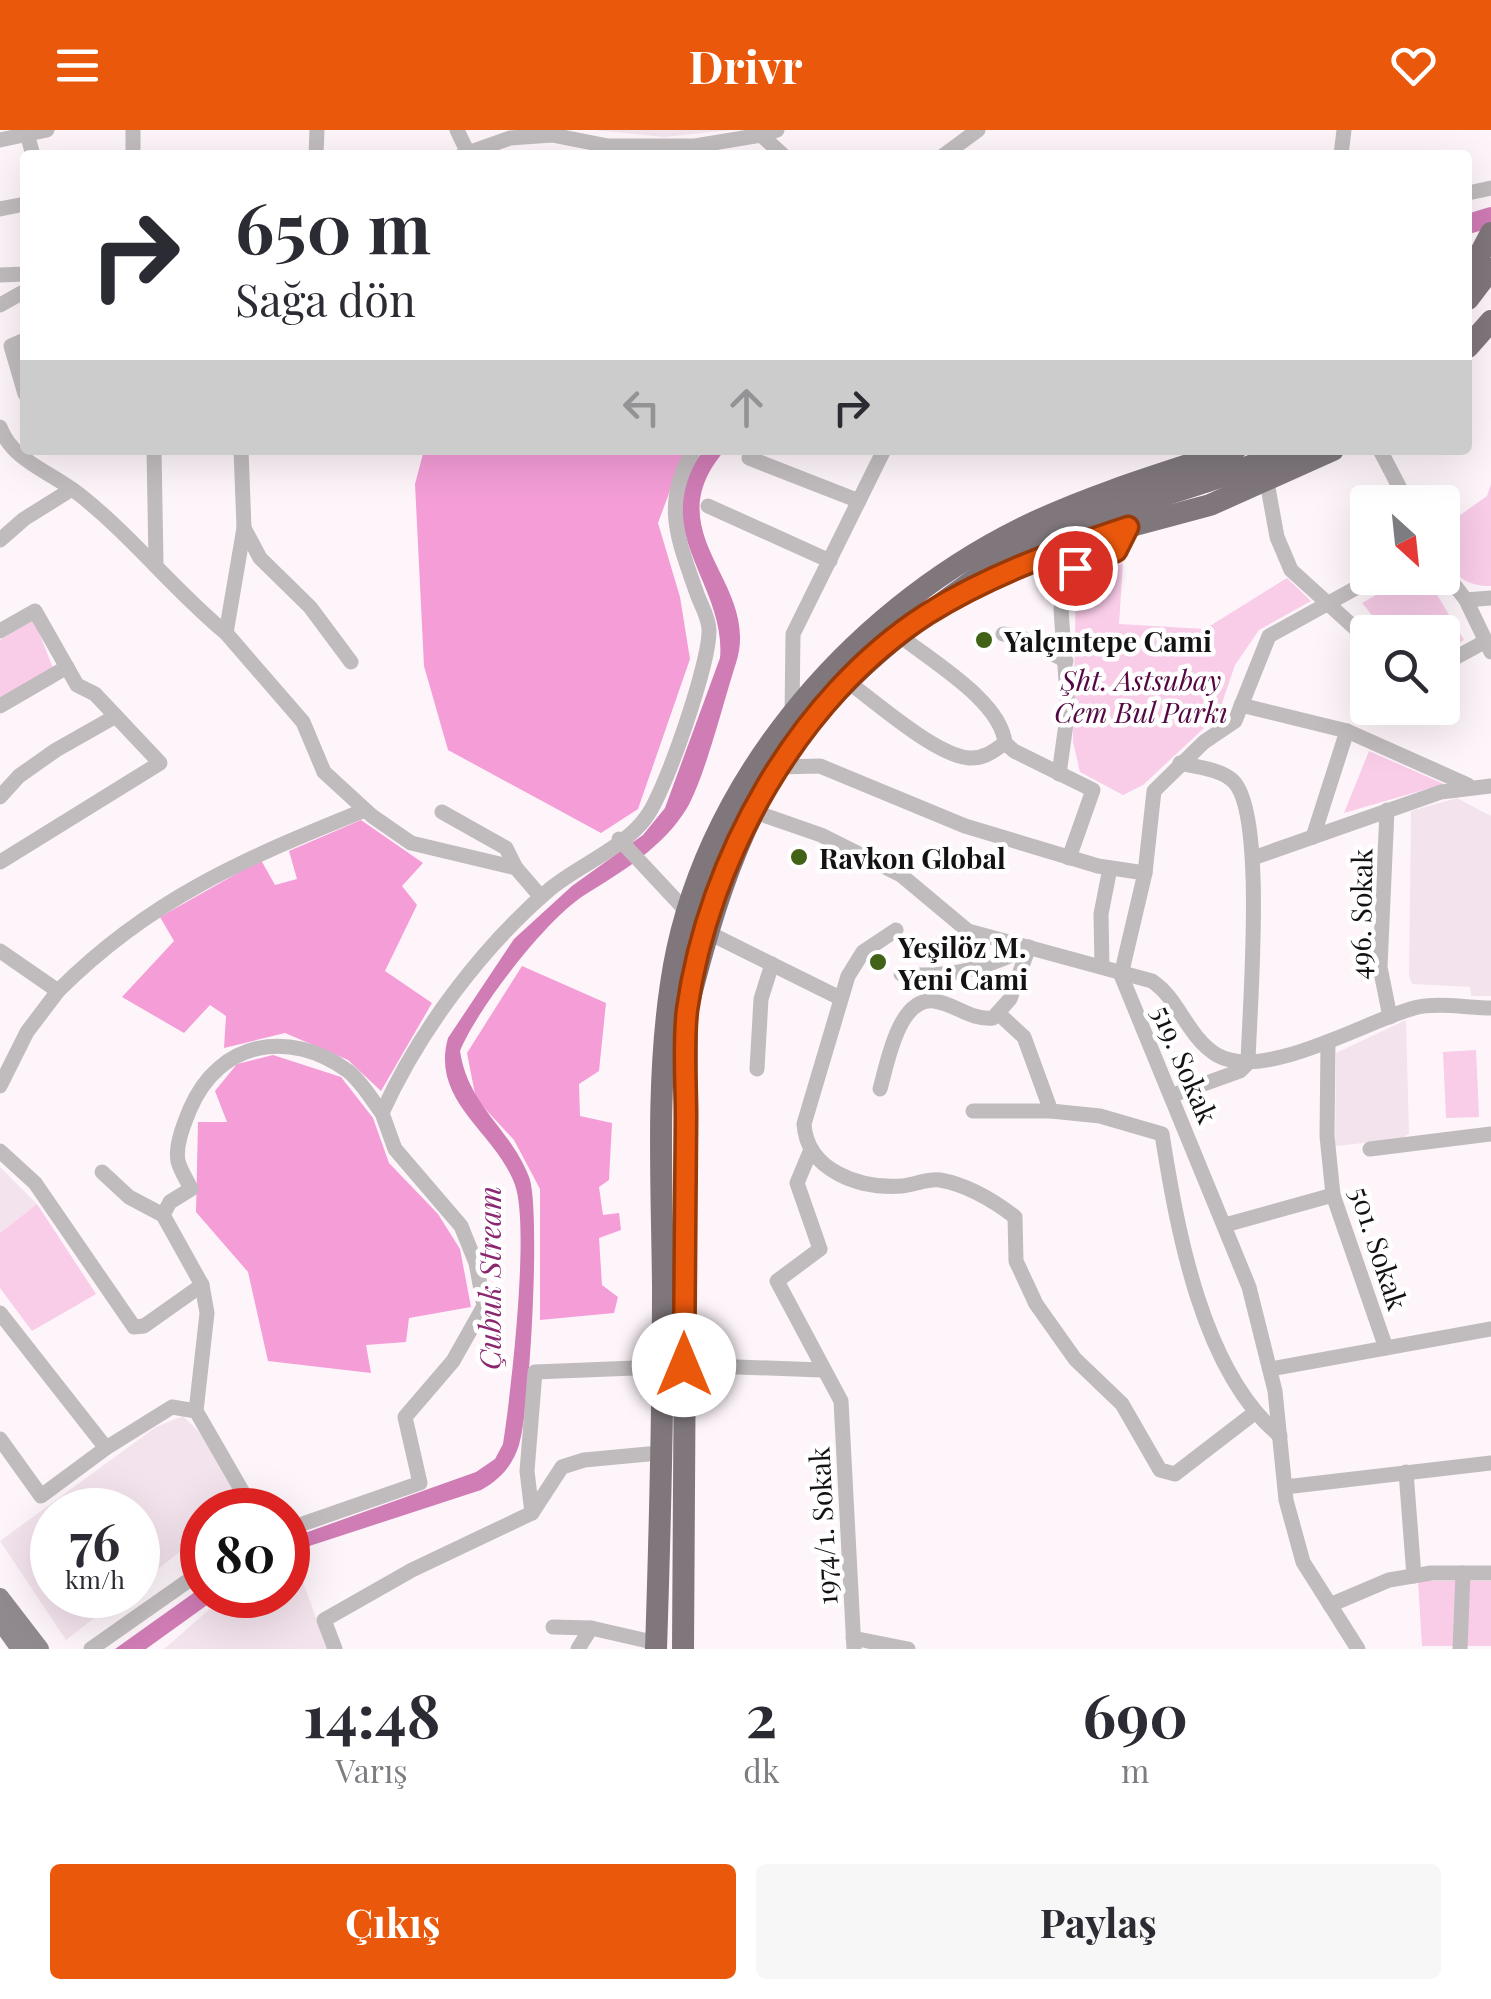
<!DOCTYPE html>
<html lang="tr">
<head>
<meta charset="utf-8">
<style>
	body { margin:0; font-family:"Playfair Display",serif; background:#f7f7f7; color:#2b2b33; height:100vh; display:flex; flex-direction:column; font-size:38px; white-space:nowrap }
	* { box-sizing:border-box; margin:0 }
	p { font-size:32px; color:#7c7c81 }
	.icon { flex:none; width:55px; height:55px; fill:none; stroke:currentColor; stroke-width:2; stroke-linecap:round; stroke-linejoin:round }
	.map { position:relative; height:1519px; overflow:hidden }
	.panel { display:flex; flex-direction:column; background:#fff; flex:1 }
	.panel>* { flex:none }
	.top-card { position:absolute; left:20px; top:20px; width:1452px; height:305px; border-radius:10px; box-shadow:0 10px 40px #0002; background:#fff; color:#2b2b33; overflow:hidden }
	.needle { width:65px; rotate:153deg }
	.fabs { position:absolute; left:1350px; top:355px; display:grid; gap:20px }
	.fabs a { display:grid; place-items:center; width:110px; height:110px; border-radius:10px; background:#fff; box-shadow:0 10px 40px #0002; font-size:50px }
	.speed { position:absolute; left:30px; top:1358px; display:flex; gap:20px; font-size:50px; font-weight:700; text-align:center }
	.speed>* { display:grid; place-content:center; width:130px; height:130px; border-radius:50%; background:#fff; box-shadow:0 10px 40px #0002; line-height:1 }
	.speed small { font-size:25px; font-weight:400 }
	.speed .limit { border:15px solid #d22; background:#fff; color:#111 }
	.pin { position:absolute; display:grid; place-items:center; width:85px; height:85px; color:#fff; margin:-42px; border:5px solid #fff; border-radius:50%; box-shadow:0 2px 10px #0007 }
	.me { position:absolute; width:110px; margin:-55px; rotate:0deg; stroke-linejoin:round; filter:drop-shadow(0 0 8px #0008) }
	.turn { display:flex; align-items:center; gap:35px; height:210px; padding:0 50px; font-size:45px }
	.turn .icon { width:130px; height:130px; stroke-width:2.5 }
	.turn b { display:block; font-size:70px; line-height:85px }
	.lanes { display:flex; align-items:center; height:95px; padding:0 50px; background:#0003; justify-content:center; gap:50px; direction:ltr }
	.lanes .off { opacity:.35 }
	.eta { display:flex; justify-content:space-evenly; align-items:center; height:170px; text-align:center }
	.eta b { font-size:60px; font-weight:700; line-height:70px }
	.cta { display:flex; gap:20px; margin-top:auto; padding:20px 50px }
	.cta a { flex:1; height:115px; border-radius:10px; background:#ea580c; color:#fff; font-size:40px; font-weight:700; line-height:115px; text-align:center }
	.cta a+a { background:#f7f7f7; color:#2b2b33 }
	header { display:flex; justify-content:space-between; align-items:center; height:130px; padding:0 50px; background:#ea580c; color:#fff; font-size:45px; font-weight:700 }
	.map>svg:first-child { display:block }
</style>
</head>
<body>
<header><svg class="icon" aria-label="menu" viewBox="0 0 24 24"><path d="M4 6h16M4 12h16M4 18h16"/></svg>Drivr<svg class="icon" aria-label="heart" viewBox="0 0 24 24"><path d="M12 20l-8-8c-3-5 5-10 8-4 3-6 11-1 8 4z"/></svg></header>
<div class="map">
<svg width="1491" height="1519" viewBox="0 0 1491 1519">
	<rect width="100%" height="100%" fill="#fef5fb"/>
	<g fill="#f3e3ed">
		<path d="M 594,0 L 731,0 L 664,7 Z"/>
		<path d="M 1457,668 L 1491,686 L 1491,866 L 1471,866 L 1470,857 L 1412,854 L 1409,846 L 1411,681 Z"/>
		<path d="M 1406,890 L 1409,1003 L 1402,1009 L 1335,1016 L 1336,923 Z"/>
		<path d="M 0,1037 L 37,1074 L 0,1103 Z"/>
		<path d="M 183,1286 L 206,1309 L 238,1367 L 238,1376 L 202,1380 L 202,1404 L 138,1455 L 138,1380 L 52,1380 L 52,1465 L 124,1465 L 66,1510 L 0,1411 L 156,1297 Z"/>
		<path d="M 293,1424 L 327,1519 L 164,1519 L 226,1465 L 288,1465 L 288,1426 Z"/>
	</g>
	<g fill="#f9cce8">
		<path d="M 1491,354 L 1491,456 C 1454,457 1443,430 1442,398 L 1487,366 Z"/>
		<path d="M 1123,433 L 1119,494 L 1205,499 L 1287,448 L 1311,471 L 1259,500 L 1235,535 L 1218,585 L 1143,655 L 1123,665 L 1080,642 L 1073,612 L 1076,451 Z"/>
		<path d="M 1406,448 L 1427,448 L 1464,510 L 1443,523 L 1442,502 L 1377,502 L 1382,497 L 1362,473 Z"/>
		<path d="M 34,490 L 53,538 L 0,569 L 0,510 Z"/>
		<path d="M 1369,621 L 1444,654 L 1344,683 Z"/>
		<path d="M 1476,920 L 1479,987 L 1446,988 L 1443,922 Z"/>
		<path d="M 37,1074 L 96,1164 L 32,1201 L 0,1158 L 0,1103 Z"/>
		<path d="M 1418,1451 L 1491,1451 L 1491,1516 L 1422,1516 Z"/>
	</g>
	<g fill="#f49dd7">
		<path d="M 424,320 L 685,320 L 658,393 L 680,467 L 690,529 L 638,679 L 601,703 L 448,620 L 424,536 L 415,354 Z"/>
		<path d="M 361,690 L 423,733 L 402,756 L 417,775 L 385,841 L 432,873 L 381,961 L 348,930 L 285,903 L 224,918 L 226,886 L 210,875 L 184,903 L 122,867 L 174,811 L 160,787 L 261,730 L 275,755 L 297,749 L 289,721 Z"/>
		<path d="M 522,836 L 606,873 L 599,941 L 579,954 L 580,986 L 612,993 L 609,1050 L 599,1057 L 603,1085 L 619,1083 L 621,1100 L 599,1108 L 602,1155 L 618,1167 L 614,1183 L 540,1190 L 540,1059 L 514,1010 L 476,969 L 467,923 Z"/>
		<path d="M 273,925 L 341,947 L 373,988 L 389,1033 L 438,1084 L 460,1119 L 471,1177 L 409,1188 L 406,1212 L 366,1215 L 371,1243 L 268,1231 L 248,1142 L 196,1082 L 198,992 L 227,992 L 215,961 L 237,934 Z"/>
	</g>
	<g fill="#d07cb5">
		<path d="M 704,320 L 725,320 C 652,404 762,452 736,533 C 724,570 705,647 687,678 C 663,718 621,742 583,766 C 545,791 477,879 460,921 C 468,976 511,999 529,1047 C 541,1076 530,1283 519,1315 C 512,1336 501,1349 481,1360 L 288,1423 L 288,1409 L 476,1342 L 495,1329 L 503,1314 C 511,1264 530,1097 515,1055 C 496,1002 430,972 448,908 L 514,809 L 572,756 L 643,705 L 665,678 L 720,528 C 727,454 643,394 704,320 Z"/>
		<path d="M 202,1457 L 202,1465 L 221,1465 L 146,1519 L 115,1519 Z"/>
	</g>
	<g fill="none" stroke-linecap="round" stroke-linejoin="round">
		<path stroke="#d07cb5" stroke-width="20" d="M 1468,94 L 1491,87"/>
		<g stroke="#c0bcbe" stroke-width="15">
			<path d="M 26,0 L 33,25"/>
			<path d="M 457,0 L 468,23"/>
			<path d="M 777,0 L 761,5 L 783,25"/>
			<path d="M 0,10 L 47,0"/>
			<path d="M 133,25 L 133,0"/>
			<path d="M 316,25 L 317,0"/>
			<path d="M 462,25 L 510,8 L 552,5 L 608,16 L 695,16 L 761,5"/>
			<path d="M 944,25 L 978,0"/>
			<path d="M 1341,25 L 1344,0"/>
			<path d="M 1468,63 L 1491,58"/>
			<path d="M 0,79 L 25,74"/>
			<path d="M 0,145 L 25,144"/>
			<path d="M 0,175 L 25,161"/>
			<path d="M 25,210 L 11,216 L 25,264"/>
			<path d="M 0,297 C 13,332 52,342 80,365 C 133,407 174,460 226,503"/>
			<path d="M 154,320 L 156,432"/>
			<path d="M 241,320 L 244,398 L 226,503 L 303,592 L 324,642 L 372,686 L 411,713 L 516,738 L 541,767"/>
			<path d="M 1380,320 L 1407,372"/>
			<path d="M 749,328 L 859,371"/>
			<path d="M 1267,352 L 1277,407 L 1291,440 L 1368,510"/>
			<path d="M 708,376 L 830,431"/>
			<path d="M 244,398 L 260,428 L 310,477 L 351,532"/>
			<path d="M 0,410 L 24,389 L 72,359"/>
			<path d="M 1442,439 L 1466,470 L 1491,522"/>
			<path d="M 1466,470 L 1491,468"/>
			<path d="M 0,501 L 35,481 L 77,555 L 95,564 L 160,633 L 0,732"/>
			<path d="M 1003,504 L 1019,506 L 1066,531"/>
			<path d="M 899,505 C 931,531 1001,571 1005,613 L 1014,621 L 1093,660 L 1069,728"/>
			<path d="M 1442,535 L 1486,511"/>
			<path d="M 848,552 C 876,572 935,625 969,628 C 984,629 994,621 1005,613"/>
			<path d="M 1241,575 L 1347,601 L 1468,655"/>
			<path d="M 0,576 L 67,537"/>
			<path d="M 792,585 L 793,504 L 884,320"/>
			<path d="M 778,637 L 820,636 L 965,696 L 1098,736 L 1145,743"/>
			<path d="M 1059,644 L 1068,580 L 1061,479 L 1065,450 L 1075,438 L 1116,421 L 1128,397"/>
			<path d="M 0,667 L 19,646 L 56,620 L 116,586"/>
			<path d="M 1387,680 L 1380,837 L 1390,887"/>
			<path d="M 752,681 L 821,705 L 901,745 L 968,801 L 1152,851 C 1180,870 1187,907 1217,925 C 1264,952 1366,891 1414,878 C 1437,872 1468,878 1491,878"/>
			<path d="M 442,682 L 506,718 L 516,738"/>
			<path d="M 1313,707 L 1347,601"/>
			<path d="M 619,709 L 688,783"/>
			<path d="M 1253,728 L 1441,662 L 1491,656"/>
			<path d="M 896,800 L 863,822 L 848,846 L 804,994 C 807,1041 860,1059 902,1056 C 915,1055 928,1048 940,1050 C 968,1055 993,1070 1015,1087 L 1016,1131 L 1036,1174 L 1075,1229 L 1122,1274 L 1160,1340 L 1175,1344 L 1253,1284"/>
			<path d="M 707,802 L 840,868"/>
			<path d="M 0,821 L 58,861 L 27,902 L 0,956"/>
			<path d="M 1102,836 L 1101,784 L 1110,738"/>
			<path d="M 901,844 C 951,848 984,839 1029,817"/>
			<path d="M 58,861 C 151,768 246,728 365,680"/>
			<path d="M 998,883 L 1024,907 L 1051,981 L 1100,986 L 1162,1004 C 1177,1099 1202,1242 1280,1306"/>
			<path d="M 1328,912 L 1327,1006 L 1333,1065 L 1386,1218"/>
			<path d="M 757,939 L 761,869 L 772,834"/>
			<path d="M 880,959 C 887,935 898,867 934,871 C 956,874 969,890 993,888 L 1010,869 L 1029,817"/>
			<path d="M 1173,965 L 1240,941 L 1248,933 C 1249,882 1267,679 1232,650 C 1219,639 1196,637 1180,633"/>
			<path d="M 973,981 L 1051,981"/>
			<path d="M 1370,1019 L 1491,1004"/>
			<path d="M 0,1021 L 35,1053 L 134,1197 L 144,1196 L 202,1155 L 163,1085 L 170,1072 L 191,1059 C 187,1050 180,1040 178,1031 C 175,1015 184,994 190,979 C 219,911 289,898 348,941 C 361,951 372,970 382,983"/>
			<path d="M 810,1022 L 797,1053 L 820,1119 L 777,1151 L 841,1271 L 854,1519"/>
			<path d="M 102,1042 L 129,1067 L 163,1085"/>
			<path d="M 1225,1095 L 1333,1065"/>
			<path d="M 0,1183 L 106,1318 L 172,1277 L 196,1281 L 207,1183 L 202,1155"/>
			<path d="M 684,1235 L 821,1240"/>
			<path d="M 1270,1239 L 1491,1199"/>
			<path d="M 196,1281 L 245,1366 L 246,1380"/>
			<path d="M 0,1309 L 41,1366 L 106,1318"/>
			<path d="M 1406,1342 L 1414,1446"/>
			<path d="M 1285,1357 L 1491,1333"/>
			<path d="M 532,1383 L 527,1341 L 535,1242 L 660,1237"/>
			<path d="M 532,1383 L 562,1337 L 584,1330 L 659,1323"/>
			<path d="M 288,1399 L 420,1353 L 405,1287 L 453,1231 L 484,1176 L 476,1133 L 461,1096 L 395,1019 L 382,983 C 419,901 482,817 550,759 C 579,735 626,717 647,686 C 666,660 710,532 709,500 C 709,488 701,475 697,464 C 678,409 661,373 694,320"/>
			<path d="M 1330,1475 L 1389,1450 L 1431,1443 L 1491,1443"/>
			<path d="M 553,1497 L 591,1498 L 648,1511"/>
			<path d="M 853,1508 L 908,1519"/>
			<path d="M 91,1519 L 202,1441"/>
			<path d="M 335,1519 L 324,1490 L 412,1440 L 532,1383"/>
			<path d="M 578,1519 L 591,1498"/>
			<path d="M 1358,1519 L 1303,1432 L 1286,1370 L 1275,1261 L 1249,1157 L 1121,845 L 1145,743 L 1154,661 L 1204,612 L 1235,591 L 1269,506 L 1374,448"/>
			<path d="M 1460,1519 L 1463,1443"/>
		</g>
		<g stroke="#90898d" stroke-width="18">
			<path d="M 0,1467 L 40,1519"/>
			<path d="M 0,1491 L 20,1519"/>
		</g>
		<g stroke="#7f777c" stroke-width="22">
			<path d="M 1468,147 L 1491,103"/>
			<path d="M 1468,169 L 1491,139"/>
			<path d="M 1468,217 L 1491,191"/>
			<path d="M 1014,440 L 1128,397 L 1210,375 L 1333,320"/>
			<path d="M 656,1519 C 660,1398 663,1277 663,1156 C 662,1056 656,954 671,854 C 699,658 848,484 1022,398 C 1090,365 1164,343 1235,320"/>
			<path d="M 683,1519 L 687,880 C 732,701 776,594 930,482 C 969,454 1006,423 1051,404 C 1128,372 1213,355 1288,320"/>
		</g>
	</g>
	<g fill="none" stroke-linecap="round" stroke-linejoin="round">
		<defs>
			<path id="route" d="M 684,1235 C 685,1152 685,1069 686,986 C 686,951 683,914 687,880 C 708,729 798,567 927,484 C 989,445 1059,420 1128,397 L 1116,421 L 1075,438"/>
		</defs>
		<use href="#route" stroke="#983908" stroke-width="25"/>
		<use href="#route" stroke="#ea580c" stroke-width="18"/>
	</g>
	<g fill="#426217" stroke="#fff" stroke-width="4">
		<circle cx="984" cy="510" r="10"/>
		<circle cx="799" cy="727" r="10"/>
		<circle cx="878" cy="832" r="10"/>
	</g>
	<g text-anchor="middle" dominant-baseline="central" stroke-width="9" stroke-linejoin="round" paint-order="stroke">
		<g font-size="28" font-weight="bold" fill="#151214" stroke="#fff" text-anchor="start">
			<text x="1004" y="510">Yalçıntepe Cami</text>
			<text x="819" y="727">Ravkon Global</text>
			<text x="898" y="816">Yeşilöz M.<tspan x="898" dy="32">Yeni Cami</tspan></text>
		</g>
		<g font-size="28" font-style="italic" fill="#550743" stroke="#fff">
			<text x="1141" y="549">Şht. Astsubay<tspan x="1141" dy="32">Cem Bul Parkı</tspan></text>
		</g>
		<g font-size="28" fill="#151214" stroke="#fff">
			<text transform="translate(1360 784) rotate(-89)">496. Sokak</text>
			<text transform="translate(1186 934) rotate(67)">519. Sokak</text>
			<text transform="translate(1380 1118) rotate(72)">501. Sokak</text>
			<text transform="translate(822 1396) rotate(-93)">1974/1. Sokak</text>
		</g>
		<g font-size="30" font-style="italic" fill="#8a2770" stroke="#fff">
			<text transform="translate(489 1148) rotate(-90)">Çubuk Stream</text>
		</g>
	</g>
</svg>
<div class="fabs">
<a><svg class="needle" viewBox="-14 -14 28 28"><path d="M0-13l5 13h-10z" fill="#e53935"/><path d="M0 13l5-13h-10z" fill="#7c7c81"/></svg></a>
<a><svg class="icon" aria-label="search" viewBox="0 0 24 24"><circle cx="10" cy="10" r="6"/><path d="M15 15l6 6"/></svg></a>
</div>
<div class="speed"><div>76<small>km/h</small></div><div class="limit">80</div></div>
<div class="pin" style="left:1075px;top:438px;background:#d93025"><svg class="icon" aria-label="arrive" viewBox="0 0 24 24"><path d="M6 21V4h12l-3 4 3 4H6"/></svg></div>
<svg class="me" style="left:684px;top:1235px" viewBox="-20 -20 40 40"><circle r="19" fill="#fff"/><path d="M0-13L10 11 0 6-10 11z" fill="#ea580c"/></svg>
<div class="top-card">
<div class="turn"><svg class="icon" aria-label="right" viewBox="0 0 24 24"><path d="M7 20v-9h11M14 6l5 5-5 5"/></svg><div><b>650 m</b>Sağa dön</div></div>
<div class="lanes"><svg class="icon off" aria-label="left" viewBox="0 0 24 24"><path d="M17 20v-9H6M10 6l-5 5 5 5"/></svg><svg class="icon off" aria-label="ahead" viewBox="0 0 24 24"><path d="M12 20V5M6 11l6-6 6 6"/></svg><svg class="icon" aria-label="right" viewBox="0 0 24 24"><path d="M7 20v-9h11M14 6l5 5-5 5"/></svg></div>
</div>
</div>
<section class="panel">
<div class="eta">
<div><b>14:48</b><p>Varış</p></div>
<div><b>2</b><p>dk</p></div>
<div><b>690</b><p>m</p></div>
</div>
<div class="cta"><a>Çıkış</a><a>Paylaş</a></div>
</section>
</body>
</html>
